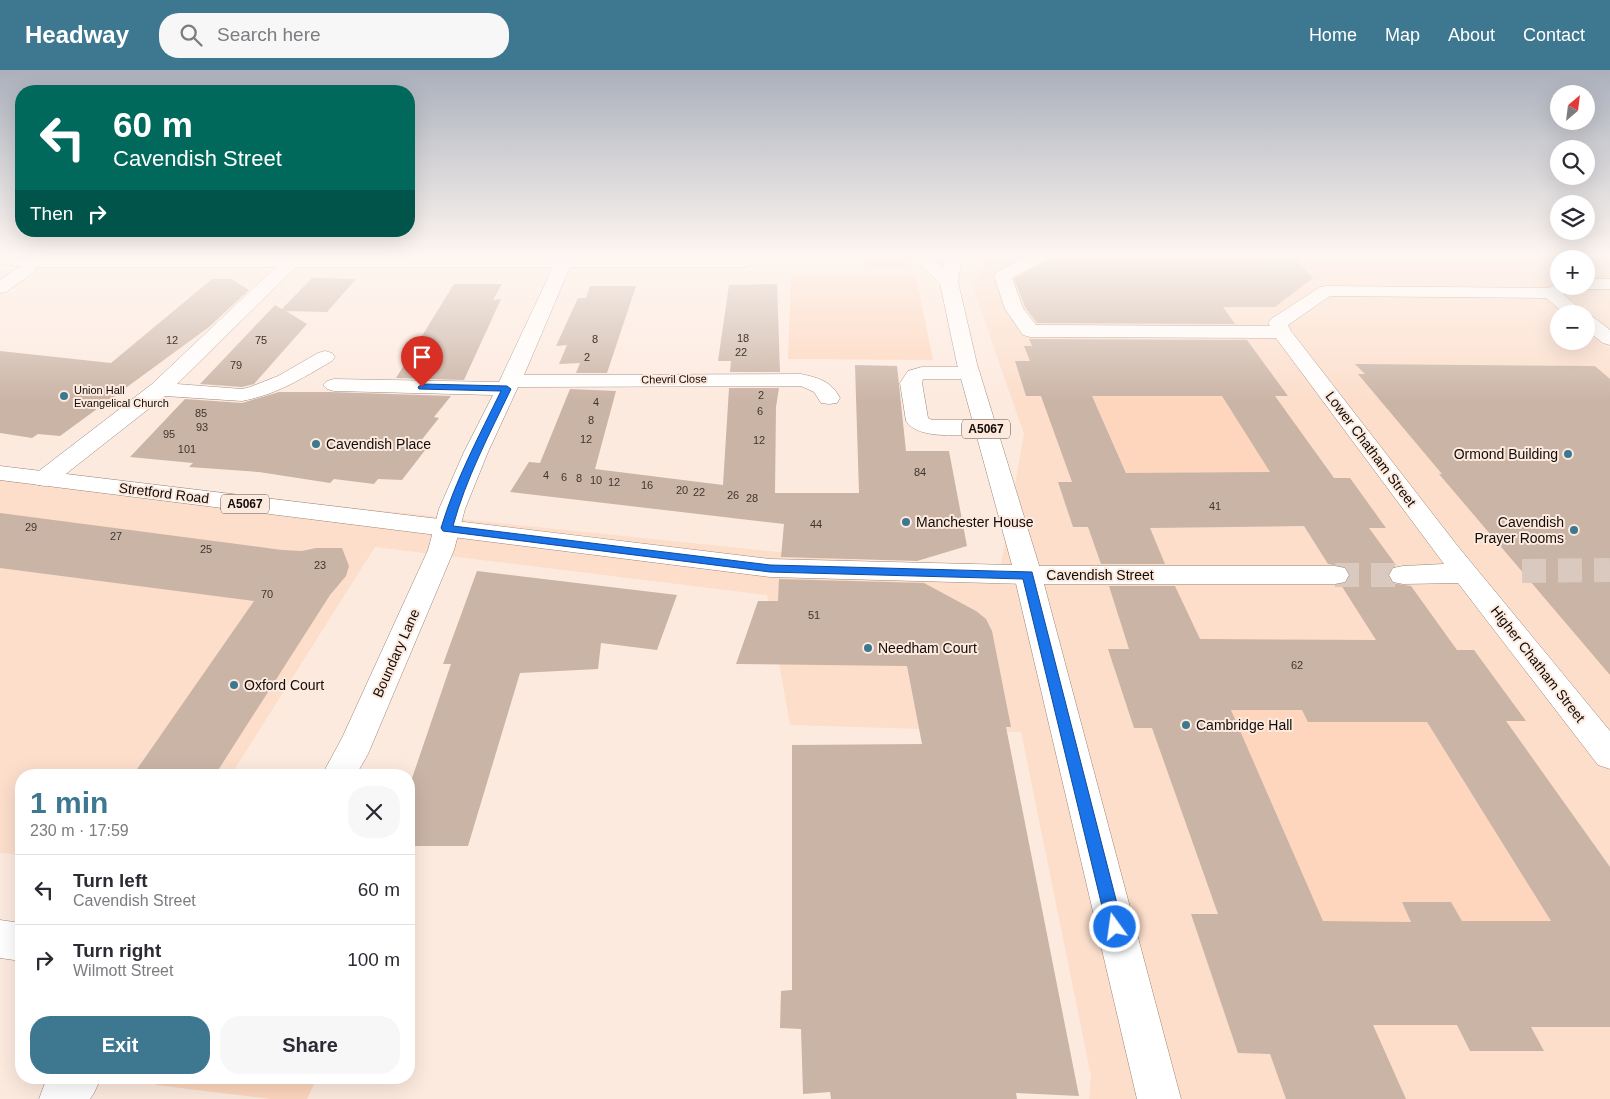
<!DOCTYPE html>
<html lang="en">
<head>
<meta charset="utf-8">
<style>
	body { margin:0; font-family:Arial,sans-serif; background:#f7f7f7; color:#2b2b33; height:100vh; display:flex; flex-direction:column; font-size:19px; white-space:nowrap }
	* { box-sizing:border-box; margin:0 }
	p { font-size:16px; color:#7c7c81 }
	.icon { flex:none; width:28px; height:28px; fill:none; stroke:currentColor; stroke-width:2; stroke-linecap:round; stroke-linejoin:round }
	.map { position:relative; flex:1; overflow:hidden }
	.side { position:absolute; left:15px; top:699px; width:400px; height:315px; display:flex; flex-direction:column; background:#fff; border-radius:20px; box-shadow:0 5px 20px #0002 }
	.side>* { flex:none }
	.hud { position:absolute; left:15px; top:15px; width:400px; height:152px; border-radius:20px; box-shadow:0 5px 20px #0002; background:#00695c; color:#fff; overflow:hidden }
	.needle { width:32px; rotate:28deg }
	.controls { position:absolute; left:1550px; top:15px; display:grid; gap:10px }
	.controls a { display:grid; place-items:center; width:45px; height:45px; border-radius:50%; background:#fff; box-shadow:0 5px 20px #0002; font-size:25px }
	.pin { position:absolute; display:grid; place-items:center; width:42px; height:42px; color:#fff; margin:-51px -21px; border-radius:50% 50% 50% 0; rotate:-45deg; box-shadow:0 0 5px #0007 }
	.pin .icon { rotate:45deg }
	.me { position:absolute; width:55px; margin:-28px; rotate:346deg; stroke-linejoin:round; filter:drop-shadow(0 0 4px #0008) }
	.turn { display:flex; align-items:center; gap:18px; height:105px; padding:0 15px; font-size:22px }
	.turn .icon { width:65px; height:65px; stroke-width:2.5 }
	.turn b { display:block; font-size:35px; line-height:42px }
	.then { display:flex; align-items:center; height:48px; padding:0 15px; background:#0003; gap:10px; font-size:19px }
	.round { display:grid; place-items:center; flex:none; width:52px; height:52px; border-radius:20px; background:#f7f7f7 }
	.overview { display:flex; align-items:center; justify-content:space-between; height:85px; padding:0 15px }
	h1 { font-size:30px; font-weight:700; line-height:38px; color:#3d7890 }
	.action { display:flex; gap:10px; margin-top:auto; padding:10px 15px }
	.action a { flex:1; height:58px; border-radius:20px; background:#3d7890; color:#fff; font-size:20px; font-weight:700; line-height:58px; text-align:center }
	.action a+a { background:#f7f7f7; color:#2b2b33 }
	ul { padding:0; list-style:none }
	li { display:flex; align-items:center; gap:15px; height:70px; padding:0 15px; border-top:1px solid #e1e1e2 }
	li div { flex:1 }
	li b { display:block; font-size:19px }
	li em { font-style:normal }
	header { display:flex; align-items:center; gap:30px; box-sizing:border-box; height:70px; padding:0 25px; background:#3d7890; color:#fff }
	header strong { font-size:24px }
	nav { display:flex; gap:28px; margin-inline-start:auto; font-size:18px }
	.search { width:350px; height:45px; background:#f7f7f7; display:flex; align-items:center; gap:12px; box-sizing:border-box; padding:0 18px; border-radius:20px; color:#7c7c81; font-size:19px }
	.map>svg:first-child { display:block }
</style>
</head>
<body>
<header>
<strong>Headway</strong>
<div class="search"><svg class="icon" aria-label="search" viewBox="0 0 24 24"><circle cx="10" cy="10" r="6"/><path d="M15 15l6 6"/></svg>Search here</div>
<nav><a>Home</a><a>Map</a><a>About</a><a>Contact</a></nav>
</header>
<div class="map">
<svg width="1610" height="1029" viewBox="0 0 1610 1029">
	<rect width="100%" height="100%" fill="#fdeadf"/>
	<path fill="#fcdecb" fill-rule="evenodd" d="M 986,187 L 1610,187 L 1610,1029 L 1089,1029 L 1091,1006 L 1021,662 L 790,655 L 767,525 L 375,477 L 231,705 L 21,705 L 21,785 L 0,783 L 0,401 L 999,505 L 1024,364 L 972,215 L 985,194 ZM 1559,189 L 1586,189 L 1586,216 L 1559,216 ZM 1559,244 L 1586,244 L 1586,271 L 1559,271 Z"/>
	<g fill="#fdd6bd">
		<path d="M 864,187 C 880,187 902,182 911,199 L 865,199 Z"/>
		<path d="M 791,205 L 916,206 L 933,290 L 788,289 Z"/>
		<path d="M 1089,319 L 1139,319 L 1143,326 L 1175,326 L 1217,319 L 1275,409 L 1217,409 L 1213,402 L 1183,403 L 1130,410 Z"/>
		<path d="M 1231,640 L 1302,640 L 1309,652 L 1357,652 L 1419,640 L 1551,851 L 1462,851 L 1451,832 L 1402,832 L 1411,852 L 1323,851 Z"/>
		<path d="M 162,1008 L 317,1008 L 307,1029 L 271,1029 L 156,1015 Z"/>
	</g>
	<g fill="#cab4a6" fill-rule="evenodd">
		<path d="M 1053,187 L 1293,187 L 1313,208 L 1275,237 L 1223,237 L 1235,254 L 1037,253 L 1025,237 L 1014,209 Z"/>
		<path d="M 312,208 L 356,209 L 327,242 L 286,241 L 307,254 L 254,314 L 242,317 L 200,314 L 275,235 L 282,239 Z"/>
		<path d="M 212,209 L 231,209 L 249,220 L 209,257 L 60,366 L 38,364 L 32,368 L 0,363 L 0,281 L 111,293 Z"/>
		<path d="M 454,214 L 502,214 L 493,230 L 501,229 L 464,310 L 396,308 Z"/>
		<path d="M 777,214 L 780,302 L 730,302 L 731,291 L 718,291 L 729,215 Z"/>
		<path d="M 590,216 L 636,216 L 607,303 L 576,303 L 580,293 L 559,294 L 567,275 L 556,276 L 578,228 L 586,228 Z"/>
		<path d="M 1029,269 L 1247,270 L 1288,326 L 1275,326 L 1334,408 L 1350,408 L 1386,458 L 1369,458 L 1396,495 L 1391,497 L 1387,504 L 1391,513 L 1411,516 L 1457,580 L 1474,580 L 1526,651 L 1506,651 L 1610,797 L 1610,957 L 1531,957 L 1544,981 L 1470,981 L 1457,955 L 1373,955 L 1406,1029 L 1286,1029 L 1270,984 L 1238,983 L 1191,844 L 1218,844 L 1152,658 L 1134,658 L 1108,579 L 1129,579 L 1109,516 L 1175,516 L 1200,569 L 1376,570 L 1341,515 L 1347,513 L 1351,506 L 1347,497 L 1328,494 L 1304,456 L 1150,458 L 1165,494 L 1101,494 L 1088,457 L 1073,457 L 1058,412 L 1072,412 L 1041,326 L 1026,326 L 1015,291 L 1030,291 L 1024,276 L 1032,276 ZM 1092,326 L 1222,326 L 1270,402 L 1126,403 ZM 1231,640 L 1302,640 L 1308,652 L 1427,652 L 1551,851 L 1462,851 L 1451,832 L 1402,832 L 1411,852 L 1323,851 Z"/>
		<path d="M 1355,294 L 1595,296 L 1610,309 L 1610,605 L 1439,404 L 1442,404 L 1358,304 L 1365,304 Z"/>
		<path d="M 855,295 L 897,296 L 906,381 L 949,381 L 967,476 L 917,491 L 781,487 L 784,454 L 510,422 L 529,392 L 540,393 L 570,319 L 616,321 L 595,399 L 723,415 L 729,318 L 779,318 L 776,337 L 775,423 L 859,423 Z"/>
		<path d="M 279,322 L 331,322 L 451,326 L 434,347 L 439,348 L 416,377 L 426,379 L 402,410 L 378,409 L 374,414 L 334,409 L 330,413 L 259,402 L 189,397 L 193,393 L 130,387 L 185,329 L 242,333 Z"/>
		<path d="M 0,443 L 282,480 L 302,481 L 316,478 L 342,478 L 349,496 L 346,506 L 330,525 L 215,705 L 133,705 L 254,531 L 0,498 Z"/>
		<path d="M 477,501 L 677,525 L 657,580 L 601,573 L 598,599 L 520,603 L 468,776 L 409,776 L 409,717 L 451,594 L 443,594 Z"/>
		<path d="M 779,509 L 924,513 L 976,541 L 986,549 L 992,561 L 1011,657 L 1006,657 L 1079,1026 L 1016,1023 L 1017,1029 L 831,1029 L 830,1022 L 803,1024 L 801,959 L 780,958 L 781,921 L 792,920 L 792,675 L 922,674 L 907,596 L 736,594 L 758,531 L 778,531 Z"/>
	</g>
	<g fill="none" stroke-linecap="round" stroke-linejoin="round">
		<g stroke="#dac9bf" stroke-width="24" stroke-dasharray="24 12" stroke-linecap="butt">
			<path d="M 1522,501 L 1610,500"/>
			<path d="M 1335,505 L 1403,505"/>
		</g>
		<defs>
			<g id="minor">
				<path d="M 0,187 L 745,187 L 749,188 L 752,192 L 749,196 L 743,197 L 570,197 L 524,305 L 801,304 C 819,308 831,311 840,328 L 837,333 L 829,334 L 821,333 L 814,322 L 801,316 L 518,317 L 488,382 L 465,439 L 454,480 L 368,684 L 356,705 L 322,705 L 342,668 L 428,480 L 439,439 L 464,382 L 493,325 L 334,321 L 327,319 L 323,315 L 327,311 L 334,309 L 499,312 L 553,197 L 296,197 L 177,314 L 242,319 L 250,317 L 278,306 L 318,283 L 325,281 L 332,283 L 335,287 L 332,291 C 303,308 276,325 242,331 L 165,326 L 53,414 L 44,416 L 35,414 L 32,409 L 35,404 L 152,314 L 276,197 L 36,197 L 34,202 L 6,222 L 0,223 L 0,210 L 20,196 L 0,194 Z"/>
				<path d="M 1025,187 L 1046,187 L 1044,191 L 1012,208 L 1023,238 L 1036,255 L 1270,256 L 1268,253 L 1271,249 L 1320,217 L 1326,216 L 1548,218 L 1559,214 L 1559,216 L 1586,216 L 1586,209 L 1610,209 L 1610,219 L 1586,219 L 1579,216 L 1576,220 L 1563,224 L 1586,244 L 1565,244 L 1546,228 L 1330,226 L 1288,255 L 1291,261 L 1456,474 L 1610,661 L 1610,699 L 1598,695 L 1458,513 L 1403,514 L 1393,512 L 1389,505 L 1393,498 L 1403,496 L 1444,494 L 1276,268 L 1030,267 L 1023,265 L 1005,239 L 994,206 L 997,202 Z"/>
				<path d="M 1586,245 L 1593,247 L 1610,260 L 1610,275 L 1603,273 L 1586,260 Z"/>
				<path d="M 922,297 L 970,297 L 977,299 L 980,303 L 977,307 L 970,309 L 923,309 L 922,313 L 928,348 L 932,350 L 986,350 L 994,352 L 997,357 L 994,362 L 986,364 C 964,364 919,371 906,351 L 900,313 L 908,301 Z"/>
				<path d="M 1028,496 L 1335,496 L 1345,498 L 1349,505 L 1345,512 L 1335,514 L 1044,514 L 1181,1029 L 1137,1029 L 1014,505 L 1018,498 Z"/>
				<path d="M 0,850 L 21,853 L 21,891 L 0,888 Z"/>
				<path d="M 51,1008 L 101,1008 L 94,1023 L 90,1029 L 39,1029 L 45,1013 Z"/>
			</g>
			<path id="major" d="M 911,187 L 930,187 L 943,197 L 945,187 L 962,187 L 958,212 L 977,294 L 1042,505 L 1038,512 L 1028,514 L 770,507 L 0,410 L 0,396 L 770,489 L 1012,495 L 957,294 L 940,213 Z"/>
		</defs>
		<use href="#minor" stroke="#9a8578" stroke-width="1"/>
		<use href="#major" stroke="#9a8578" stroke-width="1"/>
		<use href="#minor" fill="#fff" fill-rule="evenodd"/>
		<use href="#major" fill="#fff" fill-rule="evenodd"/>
	</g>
	<linearGradient id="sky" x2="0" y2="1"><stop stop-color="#abb0bc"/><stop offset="0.56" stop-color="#fef6f1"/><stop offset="1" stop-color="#fef6f1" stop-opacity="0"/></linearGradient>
	<rect width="1610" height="331" fill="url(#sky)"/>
	<path fill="#1a73e8" stroke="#114b97" d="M 422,314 L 507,316 L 511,319 C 490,363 466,408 453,456 L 770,495 L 1032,502 L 1123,857 L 1121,862 L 1115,864 L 1109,862 L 1107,857 L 1023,509 L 770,502 L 443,461 L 441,458 C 455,411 479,366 501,321 L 419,319 L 418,317 Z"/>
	<g fill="#3d7890" stroke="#fdeadf" stroke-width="2">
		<circle cx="64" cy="326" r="5"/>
		<circle cx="316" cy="374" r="5"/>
		<circle cx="1568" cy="384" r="5"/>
		<circle cx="906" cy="452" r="5"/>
		<circle cx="1574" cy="460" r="5"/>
		<circle cx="868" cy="578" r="5"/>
		<circle cx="234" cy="615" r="5"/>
		<circle cx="1186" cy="655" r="5"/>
	</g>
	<g text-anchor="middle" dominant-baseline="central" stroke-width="4" stroke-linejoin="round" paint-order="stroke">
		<g font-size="11" fill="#40352f">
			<text x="743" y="268">18</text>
			<text x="595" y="269">8</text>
			<text x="172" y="270">12</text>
			<text x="261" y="270">75</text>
			<text x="741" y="282">22</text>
			<text x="587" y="287">2</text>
			<text x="236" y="295">79</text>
			<text x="761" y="325">2</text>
			<text x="596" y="332">4</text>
			<text x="760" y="341">6</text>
			<text x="201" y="343">85</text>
			<text x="591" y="350">8</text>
			<text x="202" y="357">93</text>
			<text x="169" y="364">95</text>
			<text x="586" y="369">12</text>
			<text x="759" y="370">12</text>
			<text x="187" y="379">101</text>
			<text x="920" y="402">84</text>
			<text x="546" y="405">4</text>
			<text x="564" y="407">6</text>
			<text x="579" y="408">8</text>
			<text x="596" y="410">10</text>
			<text x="614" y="412">12</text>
			<text x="647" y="415">16</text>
			<text x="682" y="420">20</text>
			<text x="699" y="422">22</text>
			<text x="733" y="425">26</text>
			<text x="752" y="428">28</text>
			<text x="1215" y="436">41</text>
			<text x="816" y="454">44</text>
			<text x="31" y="457">29</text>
			<text x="116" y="466">27</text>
			<text x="206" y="479">25</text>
			<text x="320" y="495">23</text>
			<text x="267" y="524">70</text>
			<text x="814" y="545">51</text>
			<text x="1297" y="595">62</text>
		</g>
		<g font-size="11" fill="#120b07" stroke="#fdeadf">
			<text transform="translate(674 309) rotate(-1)">Chevril Close</text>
		</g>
		<g font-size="11" fill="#120b07" stroke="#fdeadf" text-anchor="start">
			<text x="74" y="320">Union Hall<tspan x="74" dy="13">Evangelical Church</tspan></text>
		</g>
		<g fill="#fdeadf" stroke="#584e48" stroke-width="1">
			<rect x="962" y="349.5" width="48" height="19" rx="4"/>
			<rect x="221" y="424.5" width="48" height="19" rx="4"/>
		</g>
		<g font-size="12" font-weight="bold" fill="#120b07">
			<text x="986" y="359">A5067</text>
			<text x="245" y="434">A5067</text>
		</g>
		<g font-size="14" fill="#120b07" stroke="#fdeadf" text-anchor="start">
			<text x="326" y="374">Cavendish Place</text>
			<text x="1558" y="384" text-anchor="end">Ormond Building</text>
			<text x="916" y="452">Manchester House</text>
			<text x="1564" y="452" text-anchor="end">Cavendish<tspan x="1564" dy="16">Prayer Rooms</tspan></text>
			<text x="878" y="578">Needham Court</text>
			<text x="244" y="615">Oxford Court</text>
			<text x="1196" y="655">Cambridge Hall</text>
		</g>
		<g font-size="14" fill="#120b07" stroke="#fdeadf">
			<text transform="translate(1371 379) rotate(53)">Lower Chatham Street</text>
			<text transform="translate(164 423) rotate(7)">Stretford Road</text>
			<text x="1100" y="505">Cavendish Street</text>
			<text transform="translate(396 583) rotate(-66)">Boundary Lane</text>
			<text transform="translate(1538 594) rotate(52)">Higher Chatham Street</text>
		</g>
	</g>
</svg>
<div class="controls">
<a><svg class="needle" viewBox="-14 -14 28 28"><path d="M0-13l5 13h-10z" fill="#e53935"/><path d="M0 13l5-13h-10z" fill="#7c7c81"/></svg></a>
<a><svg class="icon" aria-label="search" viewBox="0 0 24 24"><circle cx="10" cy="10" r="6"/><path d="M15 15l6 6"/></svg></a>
<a><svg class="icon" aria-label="layers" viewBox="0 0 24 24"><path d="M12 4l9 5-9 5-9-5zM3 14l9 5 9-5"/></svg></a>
<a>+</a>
<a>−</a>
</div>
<div class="pin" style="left:422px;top:317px;background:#d93025"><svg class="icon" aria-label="arrive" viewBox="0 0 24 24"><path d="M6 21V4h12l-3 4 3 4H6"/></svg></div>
<svg class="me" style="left:1115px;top:857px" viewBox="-20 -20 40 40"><circle r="17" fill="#1a73e8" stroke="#fff" stroke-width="3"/><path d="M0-11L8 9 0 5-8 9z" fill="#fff"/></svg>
<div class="hud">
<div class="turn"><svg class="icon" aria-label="left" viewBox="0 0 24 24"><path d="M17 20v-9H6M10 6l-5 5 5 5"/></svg><div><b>60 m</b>Cavendish Street</div></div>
<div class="then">Then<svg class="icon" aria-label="right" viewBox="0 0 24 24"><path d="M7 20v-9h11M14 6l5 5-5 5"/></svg></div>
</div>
<section class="side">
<div class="overview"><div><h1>1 min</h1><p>230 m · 17:59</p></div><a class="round"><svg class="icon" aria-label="close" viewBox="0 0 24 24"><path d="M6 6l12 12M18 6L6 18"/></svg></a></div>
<ul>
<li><svg class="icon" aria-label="left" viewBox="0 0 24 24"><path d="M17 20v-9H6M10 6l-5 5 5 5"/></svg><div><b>Turn left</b><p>Cavendish Street</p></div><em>60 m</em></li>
<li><svg class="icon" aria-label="right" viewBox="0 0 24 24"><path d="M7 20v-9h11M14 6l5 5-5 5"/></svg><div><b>Turn right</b><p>Wilmott Street</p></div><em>100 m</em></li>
</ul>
<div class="action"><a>Exit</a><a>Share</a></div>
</section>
</div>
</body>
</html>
